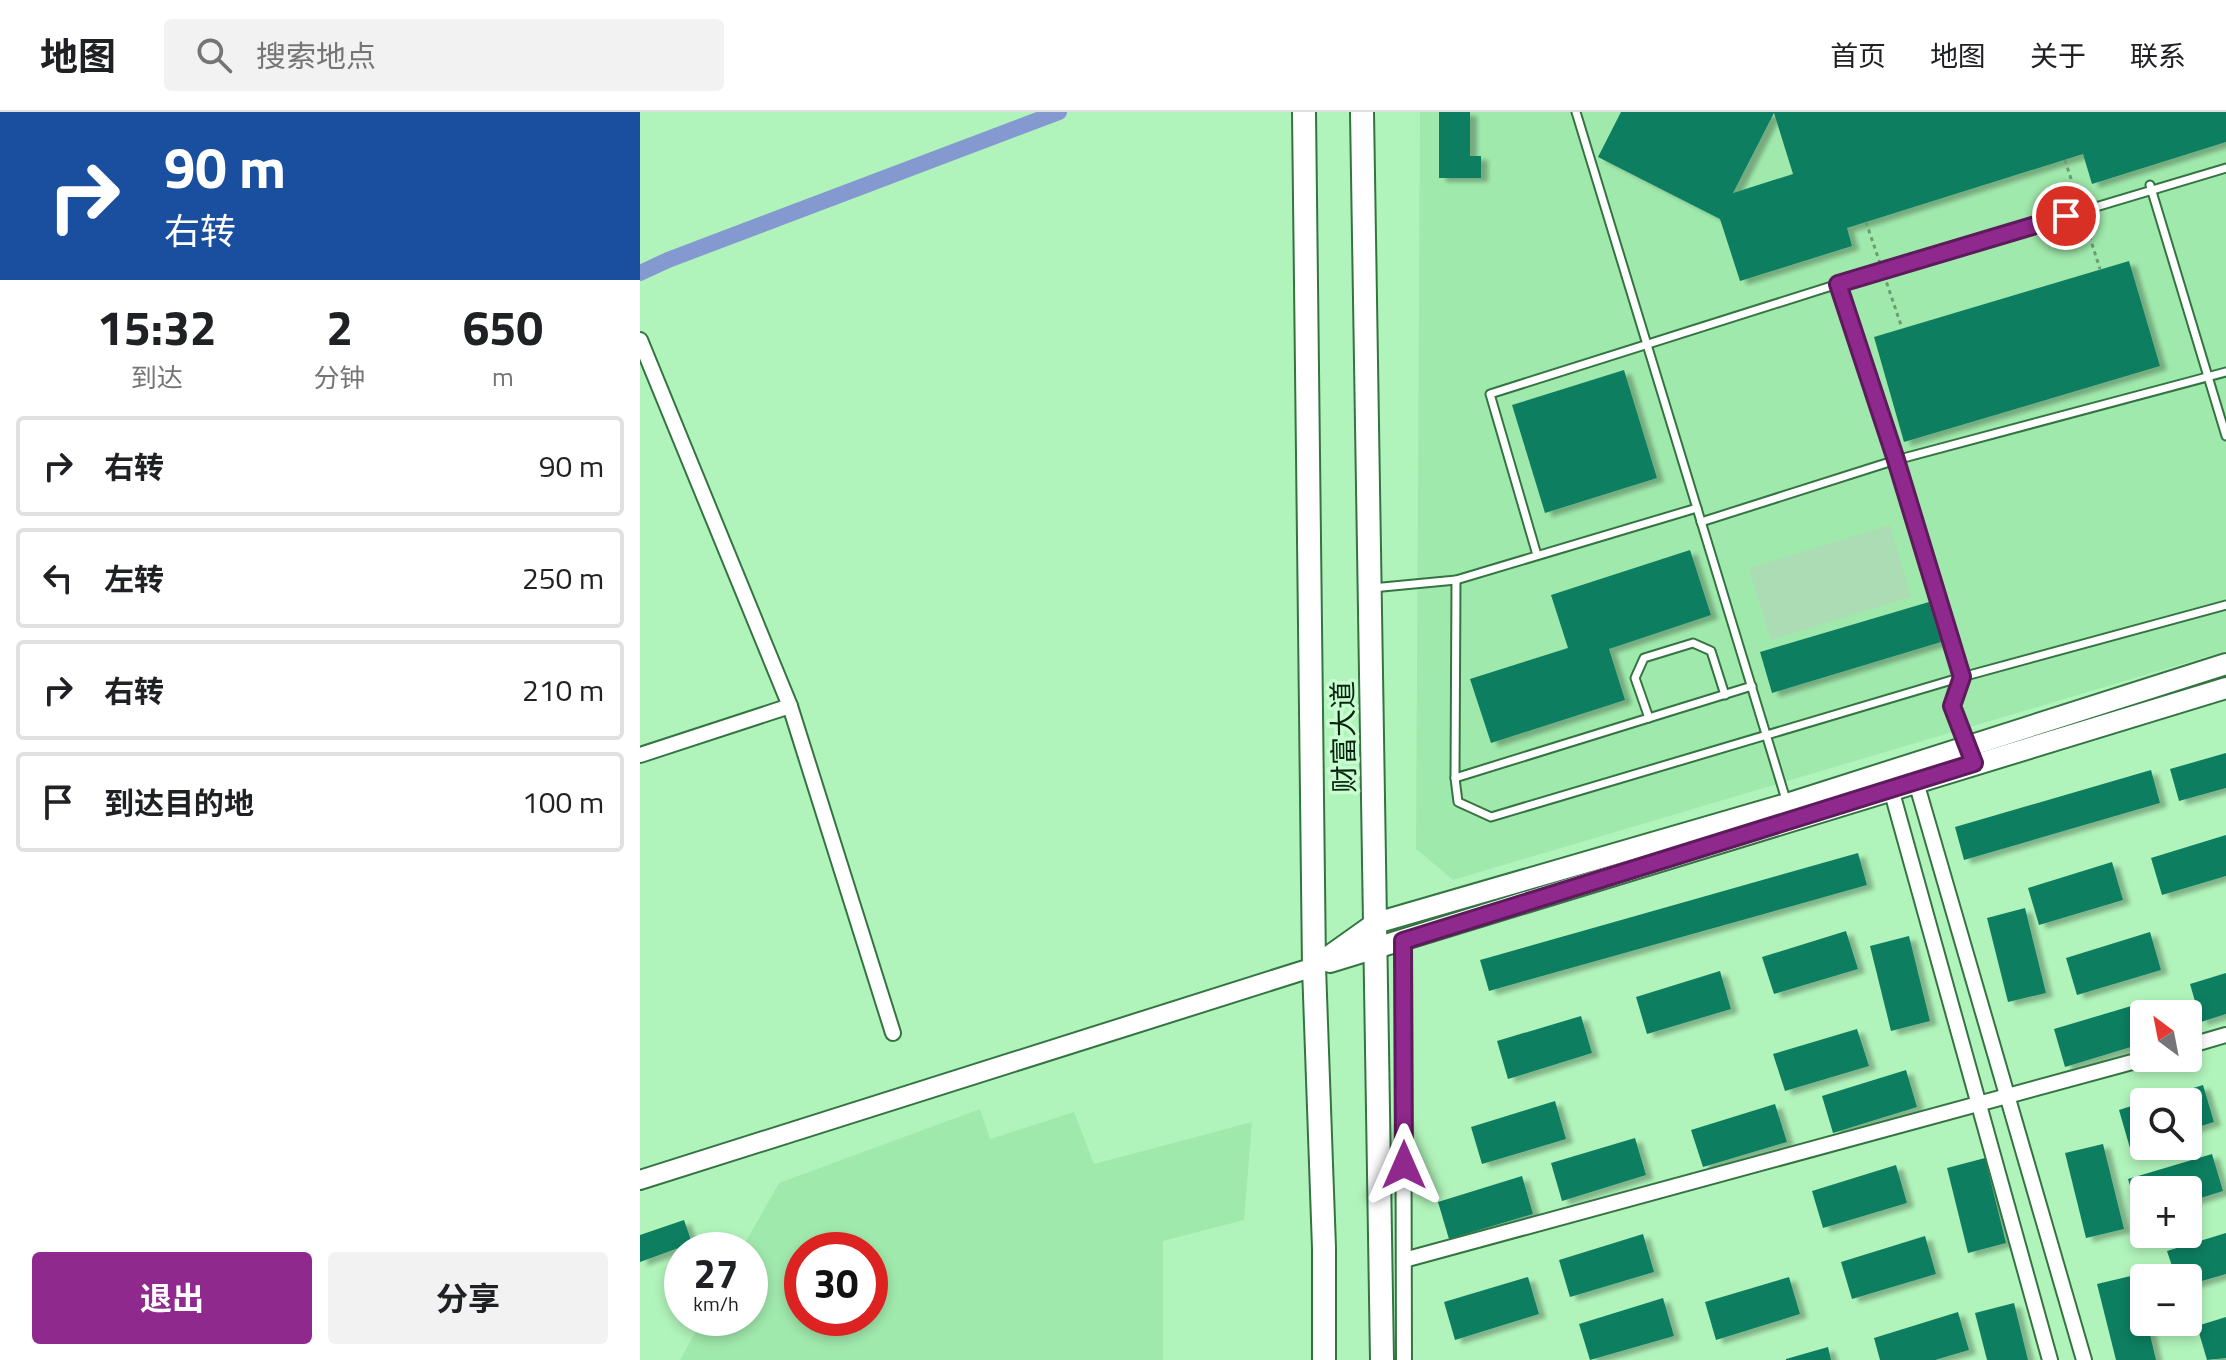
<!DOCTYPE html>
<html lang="zh">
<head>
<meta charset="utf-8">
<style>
	body { margin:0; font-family:"Titillium Web","Noto Sans SC",sans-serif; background:#f2f2f2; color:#202124; height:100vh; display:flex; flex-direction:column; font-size:30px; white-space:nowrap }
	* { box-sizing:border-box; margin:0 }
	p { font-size:26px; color:#757577 }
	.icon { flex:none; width:44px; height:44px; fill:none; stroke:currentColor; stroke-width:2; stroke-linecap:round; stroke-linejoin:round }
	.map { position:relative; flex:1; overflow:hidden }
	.side { display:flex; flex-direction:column; background:#fff; width:640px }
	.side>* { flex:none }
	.top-card { background:#1a4fa0; color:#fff; overflow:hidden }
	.needle { width:52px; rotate:328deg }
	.controls { position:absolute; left:1490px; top:888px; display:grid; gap:16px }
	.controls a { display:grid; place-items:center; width:72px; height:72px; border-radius:8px; background:#fff; box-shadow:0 4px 12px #0003; font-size:40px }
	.speed { position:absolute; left:24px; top:1120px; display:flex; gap:16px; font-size:40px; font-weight:700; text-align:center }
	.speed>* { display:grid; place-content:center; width:104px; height:104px; border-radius:50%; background:#fff; box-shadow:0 4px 12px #0003; line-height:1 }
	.speed small { font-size:20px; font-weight:400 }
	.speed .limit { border:12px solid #d22; background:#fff; color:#111 }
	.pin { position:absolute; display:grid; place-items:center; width:68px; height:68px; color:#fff; margin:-34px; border:4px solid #fff; border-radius:50%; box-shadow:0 2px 8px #0007 }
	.me { position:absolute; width:88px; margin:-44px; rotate:0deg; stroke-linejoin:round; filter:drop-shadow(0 0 6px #0008) }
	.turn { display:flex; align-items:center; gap:28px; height:168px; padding:0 32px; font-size:36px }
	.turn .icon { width:104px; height:104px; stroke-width:2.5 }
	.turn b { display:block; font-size:56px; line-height:68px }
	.eta { display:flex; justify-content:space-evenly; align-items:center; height:136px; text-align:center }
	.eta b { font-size:48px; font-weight:700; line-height:56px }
	.primary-button { display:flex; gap:16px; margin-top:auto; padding:16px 32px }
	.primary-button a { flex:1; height:92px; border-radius:8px; background:#90298e; color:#fff; font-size:32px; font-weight:700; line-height:92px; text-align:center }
	.primary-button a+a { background:#f2f2f2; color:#202124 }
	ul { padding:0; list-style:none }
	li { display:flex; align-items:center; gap:24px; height:100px; margin:0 16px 12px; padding:0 16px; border:4px solid #e0e0e0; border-radius:8px }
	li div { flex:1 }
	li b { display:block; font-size:30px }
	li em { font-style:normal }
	header { display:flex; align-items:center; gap:48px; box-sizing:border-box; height:112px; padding:0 40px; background:#fff; border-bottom:2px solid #e0e0e0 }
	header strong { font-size:38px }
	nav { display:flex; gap:44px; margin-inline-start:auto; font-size:28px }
	.search { width:560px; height:72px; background:#f2f2f2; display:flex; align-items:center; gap:20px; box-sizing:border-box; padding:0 28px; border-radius:8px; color:#757577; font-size:30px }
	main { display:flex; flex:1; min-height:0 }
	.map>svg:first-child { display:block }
</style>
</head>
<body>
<header>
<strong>地图</strong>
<div class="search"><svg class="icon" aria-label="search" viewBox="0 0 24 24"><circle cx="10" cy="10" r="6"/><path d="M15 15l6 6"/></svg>搜索地点</div>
<nav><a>首页</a><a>地图</a><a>关于</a><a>联系</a></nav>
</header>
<main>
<section class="side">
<div class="top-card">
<div class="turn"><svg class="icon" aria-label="right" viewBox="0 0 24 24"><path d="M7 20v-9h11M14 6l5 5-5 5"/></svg><div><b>90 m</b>右转</div></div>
</div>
<div class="eta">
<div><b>15:32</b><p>到达</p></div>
<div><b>2</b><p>分钟</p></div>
<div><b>650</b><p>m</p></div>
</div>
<ul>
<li><svg class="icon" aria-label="right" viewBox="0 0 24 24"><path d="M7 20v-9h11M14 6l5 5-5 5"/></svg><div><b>右转</b></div><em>90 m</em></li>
<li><svg class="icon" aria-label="left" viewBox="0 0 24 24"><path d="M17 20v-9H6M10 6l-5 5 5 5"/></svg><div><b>左转</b></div><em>250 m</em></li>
<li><svg class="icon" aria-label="right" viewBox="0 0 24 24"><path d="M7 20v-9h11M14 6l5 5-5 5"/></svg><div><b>右转</b></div><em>210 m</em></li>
<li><svg class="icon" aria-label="arrive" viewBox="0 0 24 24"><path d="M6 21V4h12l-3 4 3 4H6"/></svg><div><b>到达目的地</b></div><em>100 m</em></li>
</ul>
<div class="primary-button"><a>退出</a><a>分享</a></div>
</section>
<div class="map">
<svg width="1586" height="1248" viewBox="0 0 1586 1248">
	<defs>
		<filter id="shadow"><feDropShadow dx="7" dy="4" stdDeviation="2" flood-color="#0004"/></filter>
	</defs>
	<rect width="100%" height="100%" fill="#b1f4bb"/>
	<g fill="#a0e9ac" fill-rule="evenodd">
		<path d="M 780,0 L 1586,0 L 1586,539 L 813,768 L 776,737 Z"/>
		<path d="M 340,997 L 350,1027 L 434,1000 L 454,1052 L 612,1010 L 604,1108 L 523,1129 L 523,1248 L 40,1248 L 63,1206 L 110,1206 L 110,1138 L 101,1138 L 139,1071 ZM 162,1138 L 230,1138 L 230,1206 L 162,1206 Z"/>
	</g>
	<path fill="#acdcb3" d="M 1250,413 L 1271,485 L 1131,528 L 1109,456 Z"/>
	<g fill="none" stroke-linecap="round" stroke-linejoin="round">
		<path stroke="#8599d1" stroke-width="16" d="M 0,161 L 28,148 L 419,0"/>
	</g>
	<g fill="#107e61" fill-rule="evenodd" filter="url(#shadow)">
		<path d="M 799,0 L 830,0 L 830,44 L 841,44 L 841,66 L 799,66 Z"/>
		<path d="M 981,0 L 1586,0 L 1586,30 L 1452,72 L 1443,42 L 1207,116 L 1212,134 L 1100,169 L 1080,107 L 958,45 ZM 1134,1 L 1153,62 L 1093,81 Z"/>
		<path d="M 1489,149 L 1520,254 L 1264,330 L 1234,225 Z"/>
		<path d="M 984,258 L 1017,366 L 905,401 L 872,293 Z"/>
		<path d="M 1050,438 L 1071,503 L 969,537 L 985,588 L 851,631 L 830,567 L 928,536 L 911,483 Z"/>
		<path d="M 1289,490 L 1301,530 L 1132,581 L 1120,540 Z"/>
		<path d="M 1586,641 L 1586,676 L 1539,689 L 1530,657 Z"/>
		<path d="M 1511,658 L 1520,691 L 1324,748 L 1315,715 Z"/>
		<path d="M 1586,723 L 1586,764 L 1522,783 L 1511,746 Z"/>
		<path d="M 1218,741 L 1227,773 L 849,879 L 840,848 Z"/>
		<path d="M 1472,750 L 1483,788 L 1399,813 L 1388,776 Z"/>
		<path d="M 1385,796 L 1406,881 L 1368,890 L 1347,806 Z"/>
		<path d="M 1206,819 L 1218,857 L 1134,882 L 1122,845 Z"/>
		<path d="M 1510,820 L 1521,858 L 1437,883 L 1426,846 Z"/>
		<path d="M 1269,824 L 1290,909 L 1251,919 L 1230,834 Z"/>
		<path d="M 1080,859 L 1091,897 L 1007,922 L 996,885 Z"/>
		<path d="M 1586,861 L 1586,902 L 1561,910 L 1550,872 Z"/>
		<path d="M 1498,892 L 1504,912 L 1504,931 L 1425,955 L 1414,917 Z"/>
		<path d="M 941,904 L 952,941 L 868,967 L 857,929 Z"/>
		<path d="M 1217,917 L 1229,954 L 1145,979 L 1133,942 Z"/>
		<path d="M 1266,958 L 1277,995 L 1193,1021 L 1182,984 Z"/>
		<path d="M 1563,973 L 1574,1010 L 1548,1018 L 1548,990 L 1508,990 Z"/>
		<path d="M 915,989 L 926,1027 L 842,1052 L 831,1015 Z"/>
		<path d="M 1504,990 L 1504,1031 L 1490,1036 L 1479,998 Z"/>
		<path d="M 1135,992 L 1147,1030 L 1063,1055 L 1051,1018 Z"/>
		<path d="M 995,1026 L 1006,1063 L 922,1089 L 911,1051 Z"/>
		<path d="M 1463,1032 L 1484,1117 L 1446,1126 L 1425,1041 Z"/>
		<path d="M 1572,1042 L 1583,1079 L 1548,1090 L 1548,1078 L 1504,1078 L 1504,1103 L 1499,1105 L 1488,1067 Z"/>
		<path d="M 1345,1046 L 1366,1131 L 1328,1141 L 1307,1056 Z"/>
		<path d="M 1256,1053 L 1267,1091 L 1183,1116 L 1172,1079 Z"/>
		<path d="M 882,1064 L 893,1102 L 809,1127 L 798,1090 Z"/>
		<path d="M 44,1108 L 52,1131 L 0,1150 L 0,1123 Z"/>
		<path d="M 1586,1121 L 1586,1162 L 1548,1173 L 1548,1166 L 1536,1166 L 1527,1139 Z"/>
		<path d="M 1003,1122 L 1014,1160 L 930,1185 L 919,1148 Z"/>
		<path d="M 1285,1124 L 1296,1162 L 1212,1187 L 1201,1150 Z"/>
		<path d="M 1495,1163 L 1504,1199 L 1504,1210 L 1507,1210 L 1516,1248 L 1476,1248 L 1457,1172 Z"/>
		<path d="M 888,1165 L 899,1202 L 815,1228 L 804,1190 Z"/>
		<path d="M 1149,1165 L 1160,1202 L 1076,1228 L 1065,1190 Z"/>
		<path d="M 1023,1186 L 1034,1224 L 950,1248 L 939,1212 Z"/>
		<path d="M 1374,1191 L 1388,1248 L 1347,1248 L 1335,1201 Z"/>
		<path d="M 1318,1200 L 1329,1238 L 1295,1248 L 1240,1248 L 1234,1226 Z"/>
		<path d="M 1586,1205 L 1586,1246 L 1567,1248 L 1557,1214 Z"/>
		<path d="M 1188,1235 L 1191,1248 L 1146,1248 L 1146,1247 Z"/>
	</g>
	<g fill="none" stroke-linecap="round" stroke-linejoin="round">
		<defs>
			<g id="service">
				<path d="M 936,0 L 1147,691"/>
				<path d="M 1510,73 L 1586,324"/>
				<path d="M 1198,172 L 1256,348 L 1322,565 L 1312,594 L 1326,631"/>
				<path d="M 1061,410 L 1256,348 L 1586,260"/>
				<path d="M 897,443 L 850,282 L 1198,172 L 1586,56"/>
				<path d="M 816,468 L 815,666 L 818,690 L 851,705 L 1322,565 L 1586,493"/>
				<path d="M 732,476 L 816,468 L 1057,396"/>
				<path d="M 1009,606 L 995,566 L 1004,546 L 1053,531 L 1071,539 L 1085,583"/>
				<path d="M 815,666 L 1112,574"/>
			</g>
			<g id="minor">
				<path d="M 0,228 L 150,594 L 253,921"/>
				<path d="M 0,643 L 150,594"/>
				<path d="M 1276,670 L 1444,1248"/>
				<path d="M 1251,677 L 1410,1248"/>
				<path d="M 763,829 L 764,1248"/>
				<path d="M 1548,934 L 1586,923"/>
				<path d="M 764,1148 L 1507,946"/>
			</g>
			<path id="tertiary" d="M 0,1068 L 674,855"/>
			<g id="secondary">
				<path d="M 690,850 L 1586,576"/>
				<path d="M 674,855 L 736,811 L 1147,692 L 1586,552"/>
			</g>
			<g id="primary">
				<path d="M 664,0 L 674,855 L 684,1136 L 684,1248"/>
				<path d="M 722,0 L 742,1248"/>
			</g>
		</defs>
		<use href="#service" stroke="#347442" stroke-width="11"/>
		<use href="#minor" stroke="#347442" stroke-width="18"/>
		<use href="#tertiary" stroke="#347442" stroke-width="22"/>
		<use href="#secondary" stroke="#347442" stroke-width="24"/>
		<use href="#primary" stroke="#347442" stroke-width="26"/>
		<use href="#service" stroke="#fff" stroke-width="7"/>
		<use href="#minor" stroke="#fff" stroke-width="14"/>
		<use href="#tertiary" stroke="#fff" stroke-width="18"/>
		<use href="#secondary" stroke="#fff" stroke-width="20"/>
		<use href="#primary" stroke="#fff" stroke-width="22"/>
		<g stroke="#6b9d73" stroke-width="3" stroke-dasharray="4 4" stroke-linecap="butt">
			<path d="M 1425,48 L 1460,157"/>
			<path d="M 1226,110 L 1262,216"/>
		</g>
	</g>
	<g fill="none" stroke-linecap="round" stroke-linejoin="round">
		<defs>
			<path id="route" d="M 764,1053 L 763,829 L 1334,651 L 1312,594 L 1322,565 L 1256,348 L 1198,172 L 1426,104"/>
		</defs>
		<use href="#route" stroke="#5e1b5c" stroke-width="20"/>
		<use href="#route" stroke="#90298e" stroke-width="14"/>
	</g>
	<g text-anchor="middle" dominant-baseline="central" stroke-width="7" stroke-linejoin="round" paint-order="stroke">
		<g font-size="28" fill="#09240f" stroke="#c8fdd0">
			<text transform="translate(703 625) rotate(-91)">财富大道</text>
		</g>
	</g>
</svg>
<div class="controls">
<a><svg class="needle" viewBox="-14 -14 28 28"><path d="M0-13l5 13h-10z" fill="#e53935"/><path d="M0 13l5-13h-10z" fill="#757577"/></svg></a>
<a><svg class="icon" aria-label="search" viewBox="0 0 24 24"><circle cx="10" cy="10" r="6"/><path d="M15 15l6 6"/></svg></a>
<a>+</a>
<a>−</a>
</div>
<div class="speed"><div>27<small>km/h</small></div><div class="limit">30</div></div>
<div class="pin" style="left:1426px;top:104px;background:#d93025"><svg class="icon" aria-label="arrive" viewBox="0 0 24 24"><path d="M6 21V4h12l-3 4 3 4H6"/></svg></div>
<svg class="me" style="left:764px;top:1053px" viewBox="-20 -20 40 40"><path d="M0-17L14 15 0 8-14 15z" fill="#90298e" stroke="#fff" stroke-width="4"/></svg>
</div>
</main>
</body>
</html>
